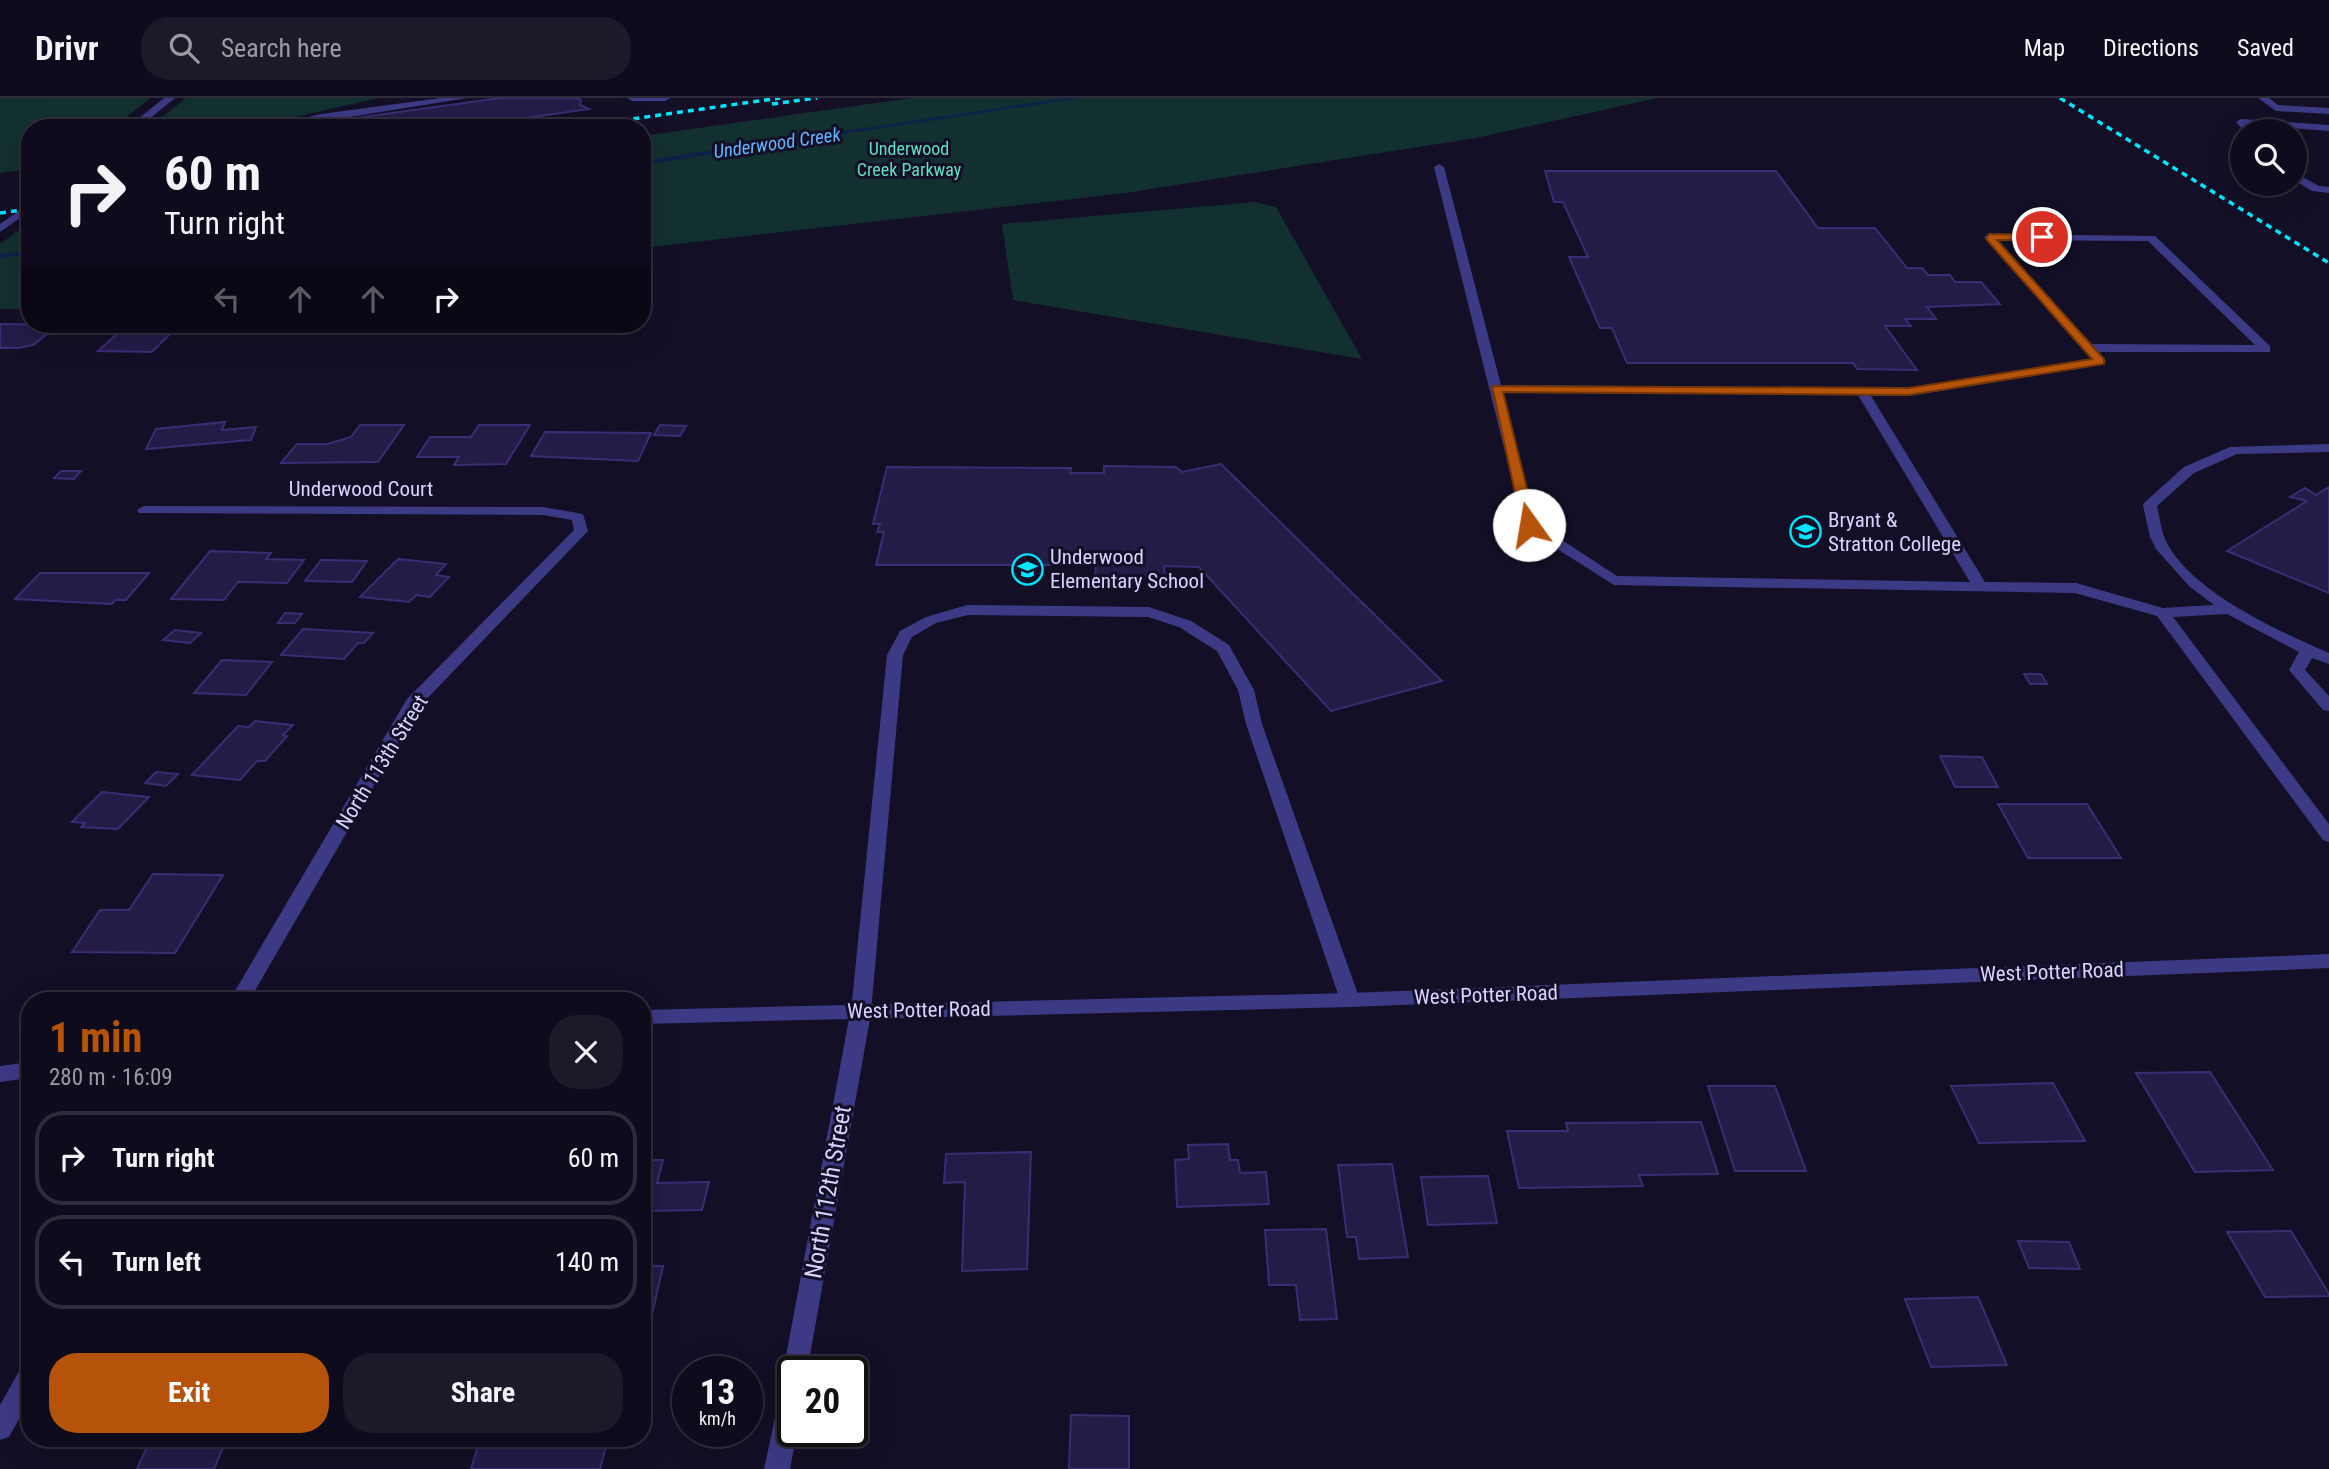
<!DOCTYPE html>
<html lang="en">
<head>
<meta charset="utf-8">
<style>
	body { margin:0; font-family:"Roboto Condensed",sans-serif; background:#1c1929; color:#f1f3f6; height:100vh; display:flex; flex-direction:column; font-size:26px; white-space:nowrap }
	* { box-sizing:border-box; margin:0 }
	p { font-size:23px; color:#9b9ba3 }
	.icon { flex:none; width:38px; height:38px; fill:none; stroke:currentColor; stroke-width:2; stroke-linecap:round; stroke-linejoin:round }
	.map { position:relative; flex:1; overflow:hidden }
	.panel { position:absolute; left:21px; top:894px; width:630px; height:455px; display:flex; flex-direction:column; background:#0e0b1c; border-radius:28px; box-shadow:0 7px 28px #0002,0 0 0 2px #2e2b3b }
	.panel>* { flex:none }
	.banner { position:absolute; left:21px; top:21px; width:630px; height:214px; border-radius:28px; box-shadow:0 7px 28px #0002,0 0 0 2px #2e2b3b; background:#0e0b1c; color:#f1f3f6; overflow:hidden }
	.fabs { position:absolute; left:2230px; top:21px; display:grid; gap:14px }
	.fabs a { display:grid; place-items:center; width:77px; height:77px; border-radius:50%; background:#0e0b1c; box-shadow:0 7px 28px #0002,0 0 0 2px #2e2b3b; font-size:35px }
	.speed { position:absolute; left:672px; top:1258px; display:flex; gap:14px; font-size:35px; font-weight:700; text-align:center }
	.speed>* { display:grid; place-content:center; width:91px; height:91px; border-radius:50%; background:#0e0b1c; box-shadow:0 7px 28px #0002,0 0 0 2px #2e2b3b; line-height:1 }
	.speed small { font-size:18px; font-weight:400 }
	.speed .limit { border:4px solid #111; border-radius:10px; background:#fff; color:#111 }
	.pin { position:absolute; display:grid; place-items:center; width:60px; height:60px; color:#fff; margin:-30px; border:4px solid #fff; border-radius:50%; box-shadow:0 2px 7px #0007 }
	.me { position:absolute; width:77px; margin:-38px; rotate:347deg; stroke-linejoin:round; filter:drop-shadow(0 0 5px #0008) }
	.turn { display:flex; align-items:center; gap:24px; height:147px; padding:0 28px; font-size:32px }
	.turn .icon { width:91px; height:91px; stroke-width:2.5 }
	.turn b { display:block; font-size:49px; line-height:60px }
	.lanes { display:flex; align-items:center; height:66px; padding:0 28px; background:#0003; justify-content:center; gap:35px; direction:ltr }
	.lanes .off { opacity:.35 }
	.round { display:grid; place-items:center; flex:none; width:74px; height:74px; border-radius:28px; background:#1c1929 }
	.headline { display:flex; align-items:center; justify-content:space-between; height:119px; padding:0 28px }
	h1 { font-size:42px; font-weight:700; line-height:52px; color:#b45309 }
	.action { display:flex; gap:14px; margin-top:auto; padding:14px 28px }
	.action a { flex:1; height:80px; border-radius:28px; background:#b45309; color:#fff; font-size:28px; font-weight:700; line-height:80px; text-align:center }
	.action a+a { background:#1c1929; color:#f1f3f6 }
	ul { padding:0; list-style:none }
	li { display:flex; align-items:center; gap:21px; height:94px; margin:0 14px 10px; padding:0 14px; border:4px solid #2e2b3b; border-radius:28px }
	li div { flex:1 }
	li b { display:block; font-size:26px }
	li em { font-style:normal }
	header { display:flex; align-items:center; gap:42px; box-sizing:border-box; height:98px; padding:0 35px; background:#0e0b1c; border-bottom:2px solid #2e2b3b }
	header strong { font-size:33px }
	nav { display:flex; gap:38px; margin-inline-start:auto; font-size:24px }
	.search { width:490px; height:63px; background:#1c1929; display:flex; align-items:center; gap:18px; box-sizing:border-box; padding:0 24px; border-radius:28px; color:#9b9ba3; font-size:26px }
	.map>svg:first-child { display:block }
</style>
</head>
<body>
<header>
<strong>Drivr</strong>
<div class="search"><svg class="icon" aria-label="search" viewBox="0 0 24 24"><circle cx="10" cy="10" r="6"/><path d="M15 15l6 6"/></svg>Search here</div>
<nav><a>Map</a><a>Directions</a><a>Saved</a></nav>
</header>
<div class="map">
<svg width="2329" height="1371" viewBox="0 0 2329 1371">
	<rect width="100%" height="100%" fill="#130f26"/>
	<g fill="#12302f">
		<path d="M 0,0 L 151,0 L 112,30 L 30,30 L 30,71 L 0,75 Z"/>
		<path d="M 186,0 L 379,0 L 247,30 L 148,30 Z"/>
		<path d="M 912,0 L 1657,0 L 1476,40 L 1125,95 L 642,150 L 642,38 Z"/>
		<path d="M 1255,104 L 1276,109 L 1362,261 L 1013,202 L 1002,126 Z"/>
		<path d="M 30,124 L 30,211 L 0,211 L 0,146 Z"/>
	</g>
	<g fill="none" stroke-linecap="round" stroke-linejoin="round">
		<g fill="#0c2248" fill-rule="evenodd">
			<path d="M 1065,0 L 1081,0 L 642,67 L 642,63 Z"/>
			<path d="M 30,152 L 30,156 L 0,160 L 0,156 Z"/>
		</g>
	</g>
	<g fill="#241b47" stroke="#3b2d73" stroke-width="2">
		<path d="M 500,0 L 576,0 L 581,2 L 580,7 L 589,11 L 455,30 L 298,28 Z"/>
		<path d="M 1545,73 L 1776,73 L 1818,130 L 1875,130 L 1907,170 L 1922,170 L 1928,177 L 1950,177 L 1955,184 L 1981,184 L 2000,206 L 1927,209 L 1936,221 L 1905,221 L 1911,228 L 1885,228 L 1917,272 L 1857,271 L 1853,265 L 1627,265 L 1612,230 L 1600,230 L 1569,159 L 1588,159 L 1563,104 L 1554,104 Z"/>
		<path d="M 0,226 L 59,227 L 33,247 L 18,250 L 0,250 Z"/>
		<path d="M 128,226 L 180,226 L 152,254 L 98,253 Z"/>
		<path d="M 225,324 L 222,332 L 256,329 L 251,342 L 146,351 L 156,331 Z"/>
		<path d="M 360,327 L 404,327 L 378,364 L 281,365 L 297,346 L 328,346 L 351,339 Z"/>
		<path d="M 479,327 L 530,327 L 506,366 L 454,367 L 459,359 L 417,359 L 430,339 L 471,339 Z"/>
		<path d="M 660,327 L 686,328 L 680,338 L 654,337 Z"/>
		<path d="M 545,334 L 651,335 L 638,363 L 531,358 Z"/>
		<path d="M 1221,366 L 1442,583 L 1331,613 L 1199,469 L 1164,468 L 1165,478 L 1095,478 L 1096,467 L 876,467 L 884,434 L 877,434 L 880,426 L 873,426 L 887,369 L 1071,370 L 1070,375 L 1104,375 L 1104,368 L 1176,369 L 1182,374 Z"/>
		<path d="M 61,373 L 81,373 L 74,381 L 54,380 Z"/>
		<path d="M 2329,389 L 2329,495 L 2227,453 L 2307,403 L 2290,399 L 2305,390 L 2316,397 Z"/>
		<path d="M 210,453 L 271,455 L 266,461 L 304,462 L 287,485 L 238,484 L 224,502 L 171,501 Z"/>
		<path d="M 398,461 L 446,466 L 436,477 L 449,479 L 430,499 L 416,497 L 409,504 L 360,499 Z"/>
		<path d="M 321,462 L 327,462 L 367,463 L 352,484 L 305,483 Z"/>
		<path d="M 40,475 L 149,475 L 126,502 L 115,502 L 112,506 L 15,501 Z"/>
		<path d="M 285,515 L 302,516 L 295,525 L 278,525 Z"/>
		<path d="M 303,531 L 373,535 L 364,545 L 358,545 L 344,561 L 281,557 Z"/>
		<path d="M 175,532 L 201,535 L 190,545 L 163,542 Z"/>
		<path d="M 222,562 L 272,564 L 246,597 L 194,595 Z"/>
		<path d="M 2024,576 L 2041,576 L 2047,586 L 2030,586 Z"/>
		<path d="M 255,623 L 293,627 L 283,637 L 287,638 L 265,663 L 257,663 L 240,682 L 192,677 L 238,628 L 249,629 Z"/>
		<path d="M 1940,658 L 1982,659 L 1998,689 L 1955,689 Z"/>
		<path d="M 156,674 L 178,676 L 166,688 L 145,685 Z"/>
		<path d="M 102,694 L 149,699 L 118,731 L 81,729 L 85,725 L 72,724 Z"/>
		<path d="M 1998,706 L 2087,706 L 2121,760 L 2028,760 Z"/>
		<path d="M 153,776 L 223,777 L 175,855 L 72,854 L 100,812 L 129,812 Z"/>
		<path d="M 2210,974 L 2273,1072 L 2195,1074 L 2136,975 Z"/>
		<path d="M 2053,985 L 2085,1043 L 1979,1045 L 1951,988 Z"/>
		<path d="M 1708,988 L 1775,988 L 1806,1073 L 1735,1073 Z"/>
		<path d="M 1701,1024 L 1718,1076 L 1639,1077 L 1643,1088 L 1519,1090 L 1507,1033 L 1568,1033 L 1566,1025 Z"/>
		<path d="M 1228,1046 L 1230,1062 L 1238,1062 L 1240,1075 L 1266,1074 L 1269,1106 L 1177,1109 L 1175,1062 L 1189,1061 L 1188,1047 Z"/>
		<path d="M 1031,1054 L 1027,1171 L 962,1173 L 965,1084 L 944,1085 L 946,1056 Z"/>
		<path d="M 642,1062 L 663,1062 L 657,1085 L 709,1084 L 702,1112 L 642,1113 Z"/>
		<path d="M 1392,1066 L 1408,1159 L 1359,1161 L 1356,1139 L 1347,1139 L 1338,1067 Z"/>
		<path d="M 1488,1078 L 1497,1125 L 1428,1127 L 1421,1079 Z"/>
		<path d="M 1326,1131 L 1337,1221 L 1300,1222 L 1296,1187 L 1269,1187 L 1265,1132 Z"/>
		<path d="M 2291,1133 L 2329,1196 L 2329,1198 L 2265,1199 L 2227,1134 Z"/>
		<path d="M 2018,1143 L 2069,1144 L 2080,1171 L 2029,1170 Z"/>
		<path d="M 642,1168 L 663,1168 L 642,1261 Z"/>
		<path d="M 1978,1199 L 2007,1267 L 1931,1269 L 1905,1201 Z"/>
		<path d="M 1071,1317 L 1129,1318 L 1129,1371 L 1069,1371 Z"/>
		<path d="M 151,1340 L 227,1340 L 214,1371 L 137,1371 Z"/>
		<path d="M 493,1340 L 589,1340 L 588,1345 L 607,1344 L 600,1371 L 471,1371 L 479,1345 L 491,1345 Z"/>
	</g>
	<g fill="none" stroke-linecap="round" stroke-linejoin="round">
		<g fill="#3d3a85" fill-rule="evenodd">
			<path d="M 441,0 L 467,0 L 282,30 L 262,30 L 321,16 Z"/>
			<path d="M 627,0 L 670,0 L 665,3 L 632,3 Z"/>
			<path d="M 2258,0 L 2269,0 L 2278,7 L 2329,10 L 2329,16 L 2276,13 Z"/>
			<path d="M 2241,21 L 2329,27 L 2329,33 L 2249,27 L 2254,33 L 2244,33 L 2236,24 Z"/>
			<path d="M 1439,66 L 1444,69 L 1501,287 L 1909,290 L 2091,261 L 1984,139 L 1989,136 L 2155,138 L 2270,248 L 2270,254 L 2098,254 L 2106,263 L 2104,266 L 1909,298 L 1871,298 L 1985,484 L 2076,485 L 2163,510 L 2214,507 L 2189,488 L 2156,451 L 2150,439 L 2143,407 L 2145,404 L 2184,369 L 2230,349 L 2329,346 L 2329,354 L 2237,356 L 2194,375 L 2157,408 C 2160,420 2161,434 2167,445 C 2192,494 2280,534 2329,555 L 2329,566 L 2312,560 L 2305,572 L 2329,598 L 2329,613 L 2323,612 L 2289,572 L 2299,554 L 2227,516 L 2173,519 L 2329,726 L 2329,744 L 2323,742 L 2157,518 L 2075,495 L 1614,487 L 1524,430 L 1434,69 ZM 1998,142 L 2148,143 L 2255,247 L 2091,246 ZM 1503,295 L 1858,297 L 1970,484 L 1617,478 L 1536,425 Z"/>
			<path d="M 2294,74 L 2319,88 L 2329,89 L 2329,95 L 2312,93 L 2294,82 Z"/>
			<path d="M 967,507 L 1149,509 L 1191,523 L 1229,547 L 1254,592 L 1262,626 L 1360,902 L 1357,907 L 1343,907 L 1340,902 L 1246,626 L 1238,592 L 1217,553 L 1179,529 L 1148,519 L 968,517 L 936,525 L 912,539 L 903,557 L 871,913 L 868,918 L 854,918 L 851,913 L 887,557 L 900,533 L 926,519 Z"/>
		</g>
		<g fill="#3d3a85" fill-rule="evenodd">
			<path d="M 164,0 L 175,0 L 138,30 L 127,30 Z"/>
			<path d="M 30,105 L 30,113 L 0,134 L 0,126 Z"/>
			<path d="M 144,408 L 543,409 L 583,416 L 588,433 L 420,608 L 249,903 L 229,903 L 407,601 L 574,432 L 572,422 L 543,417 L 139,415 L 137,412 Z"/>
			<path d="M 2329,856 L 2329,870 L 1350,909 L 870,921 L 807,1274 L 793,1274 L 793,1334 L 797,1334 L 790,1371 L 764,1371 L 784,1278 L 783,1274 L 849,921 L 642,926 L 642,912 L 1350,895 Z"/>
			<path d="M 30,964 L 30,980 L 0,984 L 0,968 Z"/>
			<path d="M 30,1267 L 30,1301 L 9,1339 L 0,1342 L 0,1307 L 21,1270 Z"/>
		</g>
		<g stroke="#00e5ff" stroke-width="3.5" stroke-dasharray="6 5" stroke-linecap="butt">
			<path d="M 2060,0 L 2329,165"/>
			<path d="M 772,6 L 817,0"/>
			<path d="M 568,30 L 780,0"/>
			<path d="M 0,115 L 30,111"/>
		</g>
	</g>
	<path fill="#b45309" stroke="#753606" stroke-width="2" d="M 1989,136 L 2045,137 L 2042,142 L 1997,142 L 2104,261 L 2104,266 L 1909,297 L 1503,294 L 1536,427 L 1529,431 L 1522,427 L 1492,288 L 1909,290 L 2092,261 L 1986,141 Z"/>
	<defs>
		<symbol id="university-ring" viewBox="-11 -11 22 22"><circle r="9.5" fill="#130f26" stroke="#00e5ff" stroke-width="1.5"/><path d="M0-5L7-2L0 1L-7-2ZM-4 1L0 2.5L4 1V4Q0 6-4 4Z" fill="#00e5ff"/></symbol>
		<symbol id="school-ring" viewBox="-11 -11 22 22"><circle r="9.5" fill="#130f26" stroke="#00e5ff" stroke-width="1.5"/><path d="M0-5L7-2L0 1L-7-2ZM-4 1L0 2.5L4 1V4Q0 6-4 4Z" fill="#00e5ff"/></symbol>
	</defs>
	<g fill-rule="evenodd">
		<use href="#university-ring" x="1788" y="416" width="35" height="35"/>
		<use href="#school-ring" x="1010" y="454" width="35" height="35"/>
	</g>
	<g text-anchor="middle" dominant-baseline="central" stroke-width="6" stroke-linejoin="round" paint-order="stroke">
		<g font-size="18" fill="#5fe0c0" stroke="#130f26">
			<text x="909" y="50">Underwood<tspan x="909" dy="21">Creek Parkway</tspan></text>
		</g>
		<g font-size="19" font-style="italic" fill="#62b6ff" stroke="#130f26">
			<text transform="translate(777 45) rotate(-8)">Underwood Creek</text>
		</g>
		<g font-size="21" fill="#d9d4ff" stroke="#130f26">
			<text x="361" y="391">Underwood Court</text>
			<text transform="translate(382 664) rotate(-58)">North 113th Street</text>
			<text transform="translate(2052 874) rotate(-2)">West Potter Road</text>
			<text transform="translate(1486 897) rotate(-2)">West Potter Road</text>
			<text transform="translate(919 912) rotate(-1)">West Potter Road</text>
		</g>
		<g font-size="21" fill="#d9d4ff" stroke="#130f26" text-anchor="start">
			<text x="1828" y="422">Bryant &amp;<tspan x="1828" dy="24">Stratton College</tspan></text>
			<text x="1050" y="459">Underwood<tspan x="1050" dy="24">Elementary School</tspan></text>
		</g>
		<g font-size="24" fill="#d9d4ff" stroke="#130f26">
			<text transform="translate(828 1094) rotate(-80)">North 112th Street</text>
		</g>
	</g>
</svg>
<div class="fabs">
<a><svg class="icon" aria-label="search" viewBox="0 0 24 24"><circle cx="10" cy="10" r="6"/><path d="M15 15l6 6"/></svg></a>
</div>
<div class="speed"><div>13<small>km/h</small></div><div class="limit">20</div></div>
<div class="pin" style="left:2042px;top:139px;background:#d93025"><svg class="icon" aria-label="arrive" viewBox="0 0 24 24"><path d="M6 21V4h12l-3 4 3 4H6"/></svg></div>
<svg class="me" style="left:1529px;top:427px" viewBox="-20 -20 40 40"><circle r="19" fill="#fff"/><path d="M0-13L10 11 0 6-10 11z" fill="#b45309"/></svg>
<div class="banner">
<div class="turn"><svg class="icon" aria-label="right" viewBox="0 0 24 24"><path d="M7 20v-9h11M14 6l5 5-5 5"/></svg><div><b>60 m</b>Turn right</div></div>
<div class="lanes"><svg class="icon off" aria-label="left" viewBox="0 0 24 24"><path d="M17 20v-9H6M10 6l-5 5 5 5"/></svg><svg class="icon off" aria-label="ahead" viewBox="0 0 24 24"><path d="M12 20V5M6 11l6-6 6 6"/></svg><svg class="icon off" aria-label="ahead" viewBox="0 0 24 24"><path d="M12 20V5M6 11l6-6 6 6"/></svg><svg class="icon" aria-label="right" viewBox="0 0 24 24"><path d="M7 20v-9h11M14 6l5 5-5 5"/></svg></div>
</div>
<section class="panel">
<div class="headline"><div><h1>1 min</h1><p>280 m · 16:09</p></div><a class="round"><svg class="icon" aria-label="close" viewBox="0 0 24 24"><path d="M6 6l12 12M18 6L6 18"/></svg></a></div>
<ul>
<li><svg class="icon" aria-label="right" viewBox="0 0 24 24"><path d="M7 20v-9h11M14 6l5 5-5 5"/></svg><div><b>Turn right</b></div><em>60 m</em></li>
<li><svg class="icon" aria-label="left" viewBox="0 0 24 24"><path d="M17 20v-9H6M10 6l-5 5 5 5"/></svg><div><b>Turn left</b></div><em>140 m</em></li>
</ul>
<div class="action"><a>Exit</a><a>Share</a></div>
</section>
</div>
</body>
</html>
